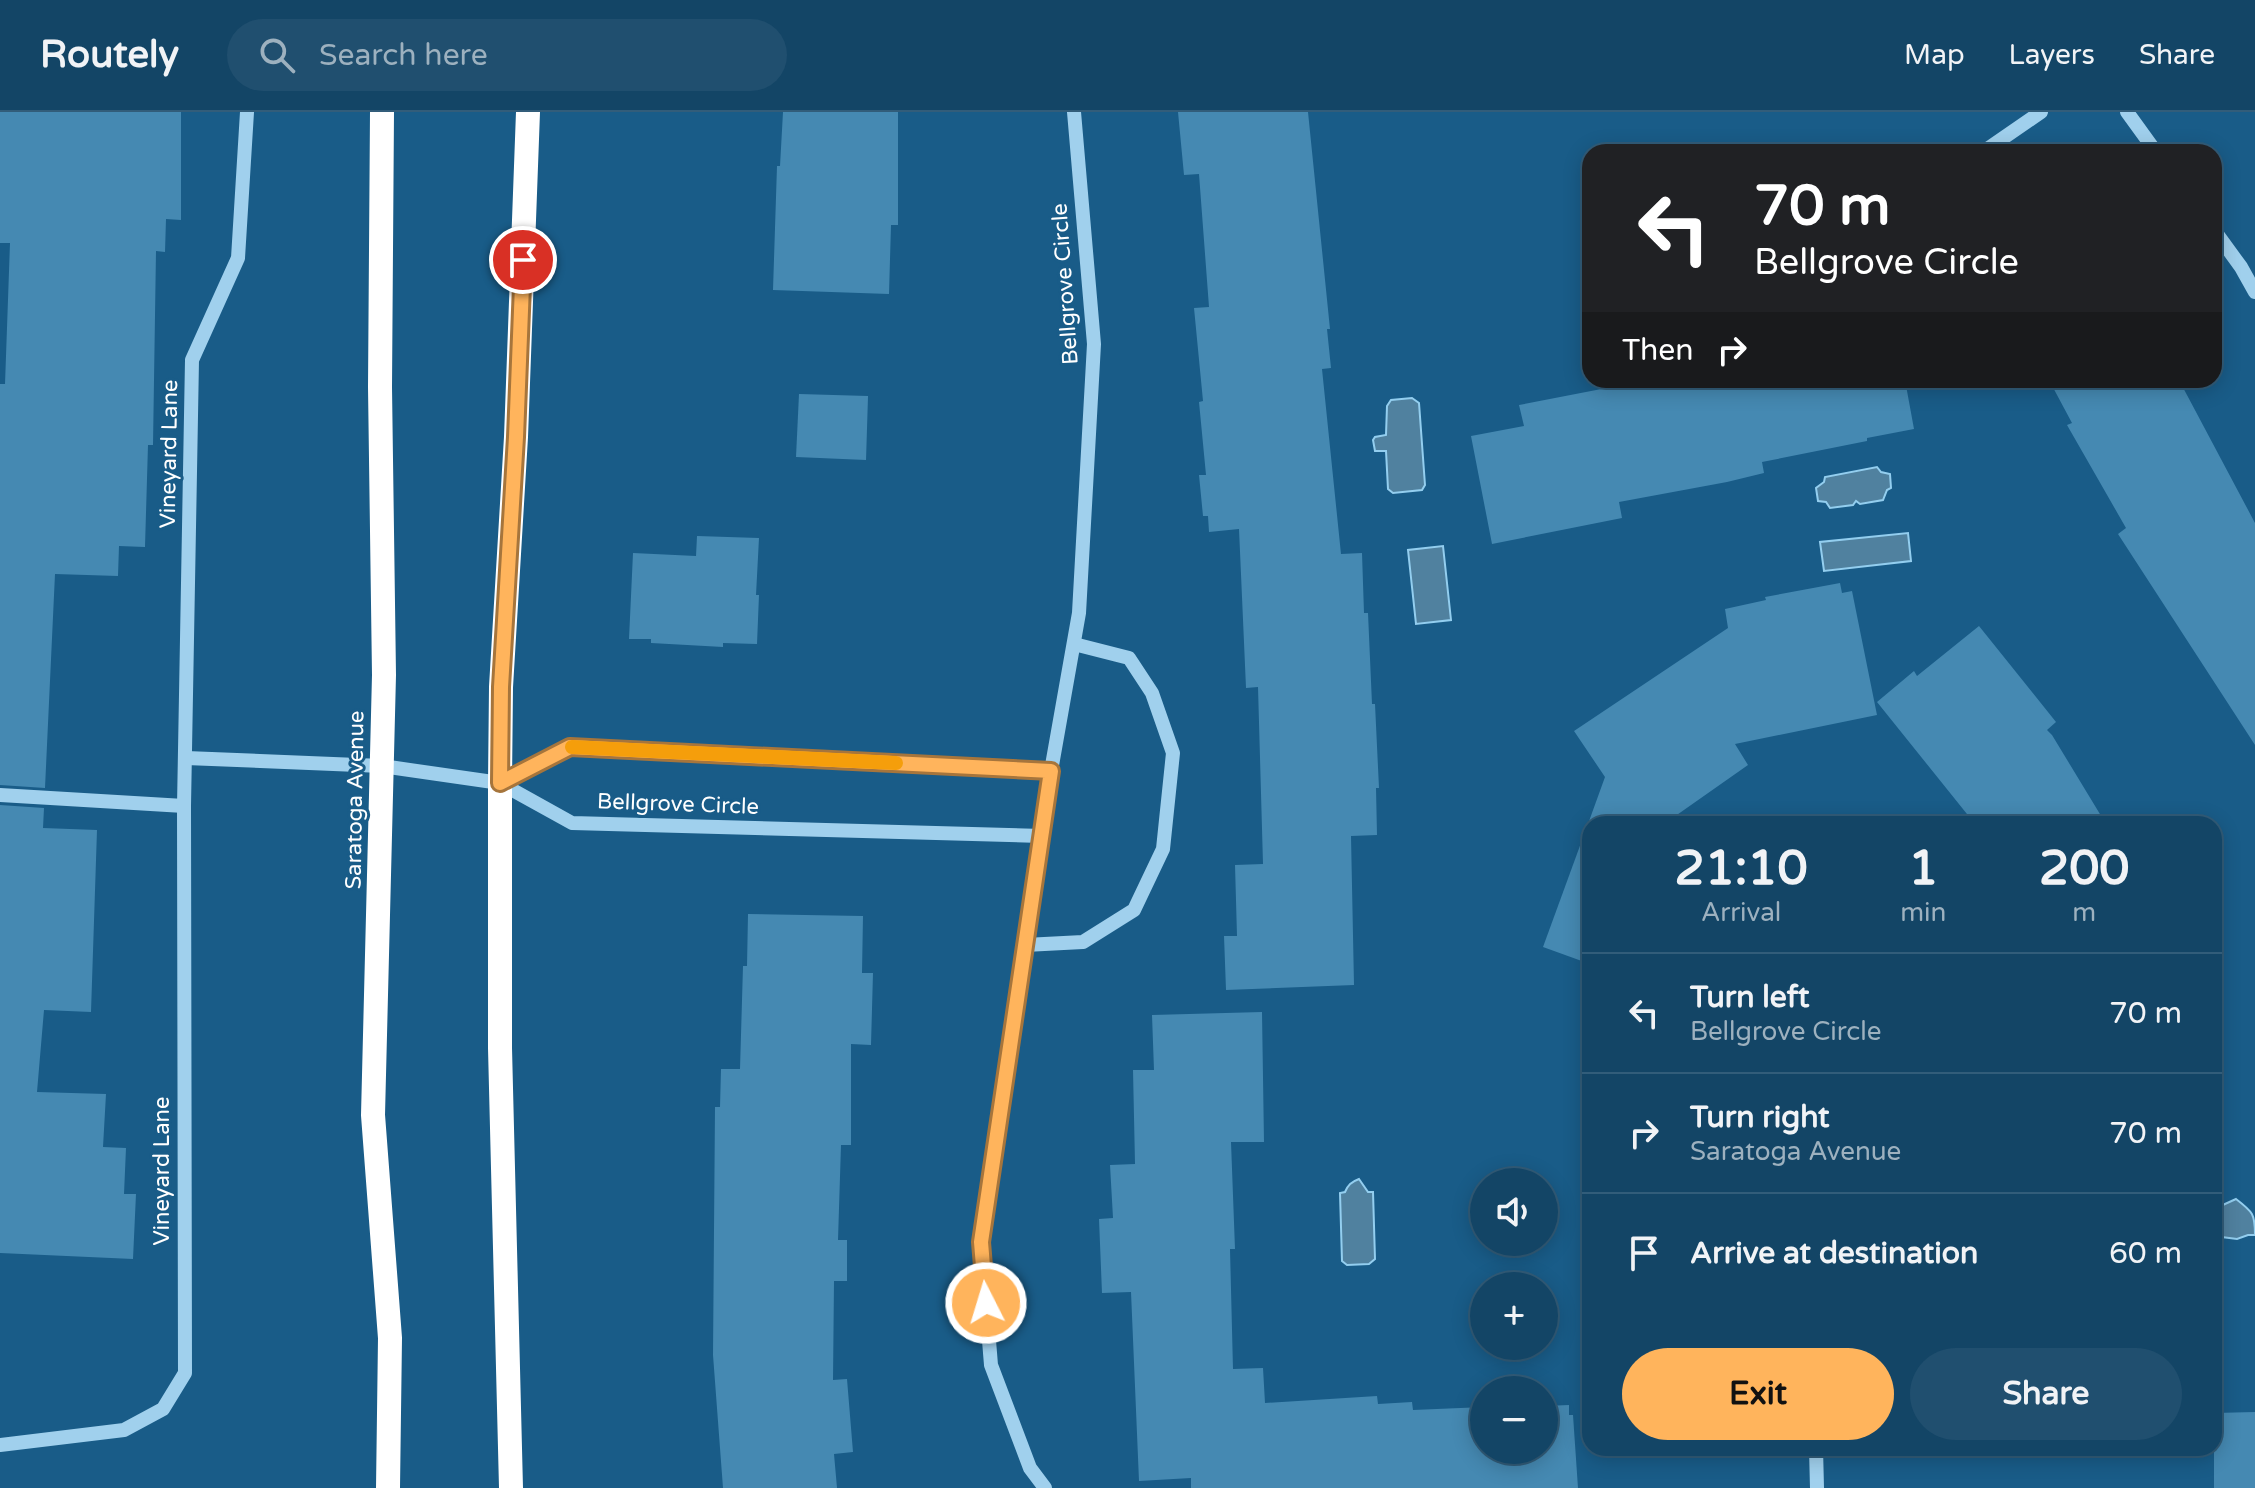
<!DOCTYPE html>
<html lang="en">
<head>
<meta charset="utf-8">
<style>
	body { margin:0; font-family:"Varela Round",sans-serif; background:#204f6f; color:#f1f3f6; height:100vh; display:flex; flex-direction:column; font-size:30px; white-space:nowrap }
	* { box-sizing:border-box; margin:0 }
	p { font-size:26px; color:#9db1bf }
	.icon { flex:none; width:44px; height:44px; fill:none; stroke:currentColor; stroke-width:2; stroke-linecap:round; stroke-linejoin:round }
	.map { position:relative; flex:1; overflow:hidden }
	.details { position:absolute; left:1582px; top:704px; width:640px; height:640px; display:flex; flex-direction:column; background:#134566; border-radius:24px; box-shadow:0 4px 20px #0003,0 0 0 2px #325d7a }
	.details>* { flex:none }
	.guide { position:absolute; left:1582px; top:32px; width:640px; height:244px; border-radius:24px; box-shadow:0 4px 20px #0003,0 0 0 2px #325d7a; background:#202124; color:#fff; overflow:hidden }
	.fabs { position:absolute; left:1470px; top:1056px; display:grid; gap:16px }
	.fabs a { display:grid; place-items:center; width:88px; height:88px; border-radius:50%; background:#134566; box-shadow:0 4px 20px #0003,0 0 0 2px #325d7a; font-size:40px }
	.pin { position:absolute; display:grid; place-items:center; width:68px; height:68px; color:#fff; margin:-34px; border:4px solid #fff; border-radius:50%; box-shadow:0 2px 8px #0007 }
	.me { position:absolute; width:88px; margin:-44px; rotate:355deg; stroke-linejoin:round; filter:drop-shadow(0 0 6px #0008) }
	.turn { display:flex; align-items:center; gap:28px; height:168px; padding:0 40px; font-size:36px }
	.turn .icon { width:104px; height:104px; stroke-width:2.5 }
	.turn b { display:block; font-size:56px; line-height:68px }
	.then { display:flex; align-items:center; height:76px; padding:0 40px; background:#0003; gap:16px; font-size:30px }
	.eta { display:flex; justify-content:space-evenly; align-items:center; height:136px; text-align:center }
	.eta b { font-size:48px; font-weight:800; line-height:56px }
	.primary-button { display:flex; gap:16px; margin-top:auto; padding:16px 40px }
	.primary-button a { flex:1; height:92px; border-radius:48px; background:#ffb45c; color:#111; font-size:32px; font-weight:800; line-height:92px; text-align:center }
	.primary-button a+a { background:#204f6f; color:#f1f3f6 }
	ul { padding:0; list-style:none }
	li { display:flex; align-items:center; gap:24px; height:120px; padding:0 40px; border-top:2px solid #325d7a }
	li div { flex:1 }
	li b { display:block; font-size:30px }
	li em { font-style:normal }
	header { display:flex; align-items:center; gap:48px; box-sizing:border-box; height:112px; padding:0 40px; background:#134566; border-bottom:2px solid #325d7a }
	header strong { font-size:38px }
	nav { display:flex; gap:44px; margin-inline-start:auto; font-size:28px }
	.search { width:560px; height:72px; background:#204f6f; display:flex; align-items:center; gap:20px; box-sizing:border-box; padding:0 28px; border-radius:44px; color:#9db1bf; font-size:30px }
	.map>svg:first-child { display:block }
</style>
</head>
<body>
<header>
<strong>Routely</strong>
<div class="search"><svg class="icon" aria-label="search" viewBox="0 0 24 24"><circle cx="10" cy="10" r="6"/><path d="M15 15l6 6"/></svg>Search here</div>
<nav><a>Map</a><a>Layers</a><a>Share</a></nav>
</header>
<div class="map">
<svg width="2255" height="1376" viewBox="0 0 2255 1376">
	<rect width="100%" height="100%" fill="#195c88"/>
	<g fill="#50819f" stroke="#93ceef" stroke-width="2">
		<path d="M 1412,286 L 1419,291 L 1425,373 L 1422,378 L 1393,381 L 1388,377 L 1386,339 L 1375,339 L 1373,328 L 1375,325 L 1386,323 L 1387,294 L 1391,288 Z"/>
		<path d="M 1877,355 L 1881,360 L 1890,362 L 1891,376 L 1887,378 L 1883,388 L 1860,392 L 1856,389 L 1853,393 L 1830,396 L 1826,390 L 1818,389 L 1816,376 L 1824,370 L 1825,365 Z"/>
		<path d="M 1908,421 L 1911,449 L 1824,459 L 1820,430 Z"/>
		<path d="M 1443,434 L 1451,508 L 1416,512 L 1408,438 Z"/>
		<path d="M 1359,1067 L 1368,1080 L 1373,1080 L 1375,1147 L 1369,1152 L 1347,1153 L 1342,1149 L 1340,1081 L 1345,1080 C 1348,1073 1351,1070 1359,1067 Z"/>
		<path d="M 2236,1087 C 2253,1100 2255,1102 2255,1123 L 2248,1123 L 2237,1127 L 2214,1124 L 2214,1097 Z"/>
	</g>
	<g fill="#4589b2">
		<path d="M 0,0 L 181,0 L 181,108 L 166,107 L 165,140 L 156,139 L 153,333 L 148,333 L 145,435 L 119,434 L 118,464 L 55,462 L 45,676 L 0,673 L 0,272 L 5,272 L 10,131 L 0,131 Z"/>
		<path d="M 783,0 L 898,0 L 898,113 L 891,113 L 889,182 L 773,178 L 777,54 L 780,54 Z"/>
		<path d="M 1178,0 L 1308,0 L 1330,217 L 1327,217 L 1331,256 L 1322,257 L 1341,442 L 1362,441 L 1364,501 L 1368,501 L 1372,592 L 1375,592 L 1379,676 L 1376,676 L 1377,723 L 1351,724 L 1354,873 L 1226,878 L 1224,824 L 1237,824 L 1235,753 L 1263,752 L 1258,575 L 1246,576 L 1239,417 L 1209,420 L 1208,404 L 1203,404 L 1199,363 L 1206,363 L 1199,290 L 1203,289 L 1194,196 L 1209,195 L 1199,62 L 1184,63 Z"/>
		<path d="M 1621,268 L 1905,268 L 1914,317 L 1867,326 L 1867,329 L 1762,350 L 1764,361 L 1727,370 L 1619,390 L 1622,406 L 1492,432 L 1471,324 L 1524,314 L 1519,293 L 1622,273 Z"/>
		<path d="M 2049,268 L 2179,268 L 2255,411 L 2255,633 L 2118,422 L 2126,416 L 2067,313 L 2072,311 Z"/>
		<path d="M 799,282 L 868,284 L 866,348 L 796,345 Z"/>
		<path d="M 697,424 L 759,426 L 756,483 L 759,483 L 757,532 L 723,531 L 723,535 L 651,531 L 651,527 L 629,527 L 633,441 L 696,444 Z"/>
		<path d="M 1840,471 L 1842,481 L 1852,479 L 1877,603 L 1735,632 L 1748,653 L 1664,712 L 1588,712 L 1605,665 L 1574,619 L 1728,516 L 1725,497 L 1766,488 L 1765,485 Z"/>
		<path d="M 1979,514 L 2056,610 L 2047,618 L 2052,623 L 2106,712 L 1975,712 L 1877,590 L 1914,559 L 1917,564 Z"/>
		<path d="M 0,693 L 44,696 L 43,716 L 97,718 L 91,900 L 44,898 L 37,980 L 106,982 L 103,1035 L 126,1036 L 124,1082 L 136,1082 L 133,1147 L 0,1141 Z"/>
		<path d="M 1585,720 L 1590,720 L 1590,852 L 1543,835 Z"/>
		<path d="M 748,802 L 863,804 L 862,861 L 873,861 L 871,933 L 851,932 L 851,1033 L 841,1033 L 838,1128 L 847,1128 L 847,1169 L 834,1169 L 833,1268 L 847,1267 L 853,1340 L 834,1342 L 837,1376 L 723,1376 L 713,1243 L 715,995 L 720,995 L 721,957 L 740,957 L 743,854 L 747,854 Z"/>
		<path d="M 1262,900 L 1264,1030 L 1231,1030 L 1235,1137 L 1230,1137 L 1233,1257 L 1263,1256 L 1265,1291 L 1377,1284 L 1378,1292 L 1412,1290 L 1413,1298 L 1484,1295 L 1484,1338 L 1544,1338 L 1544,1294 L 1569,1293 L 1569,1303 L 1573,1303 L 1578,1376 L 1191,1376 L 1191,1366 L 1139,1369 L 1131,1180 L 1102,1181 L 1099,1107 L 1113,1106 L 1110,1053 L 1135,1052 L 1133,958 L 1154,958 L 1152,903 Z"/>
		<path d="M 2255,1300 L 2255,1376 L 2214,1376 L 2214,1301 Z"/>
	</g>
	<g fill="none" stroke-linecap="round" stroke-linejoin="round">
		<g stroke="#a0d0ed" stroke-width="14">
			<path d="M 2127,0 L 2156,40"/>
			<path d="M 1983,40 L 2041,0"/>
			<path d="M 2214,118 L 2241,155 L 2255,180"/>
			<path d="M 186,646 L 382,654 L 500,671 L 572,711 L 1042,724"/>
			<path d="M 500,671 L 570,635 L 1051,659"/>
			<path d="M 0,683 L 184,694"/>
			<path d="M 1025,833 L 1083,830 L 1134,798 L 1163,737 L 1173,641 L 1152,581 L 1129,546 L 1074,532"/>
			<path d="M 0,1333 L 124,1318 L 163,1297 L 185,1261 L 184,694 L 192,248 L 238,146 L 247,0"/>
			<path d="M 1816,1336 L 1817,1376"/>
			<path d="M 1045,1376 L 1030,1356 L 991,1253 L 981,1130 L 1051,659 L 1079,501 L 1094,232 L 1074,0"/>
		</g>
		<g stroke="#fff" stroke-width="24">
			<path d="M 382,0 L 380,275 L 384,563 L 373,1003 L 390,1226 L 388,1376"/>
			<path d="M 511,1376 L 500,936 L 500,671 L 501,575 L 516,325 L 528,0"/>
		</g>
	</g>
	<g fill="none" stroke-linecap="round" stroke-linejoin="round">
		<defs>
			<path id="route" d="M 523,148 L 516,325 L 501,575 L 500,671 L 570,635 L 1051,659 L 981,1130 L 986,1191"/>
		</defs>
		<use href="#route" stroke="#a6753c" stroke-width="20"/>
		<use href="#route" stroke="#ffb45c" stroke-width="14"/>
		<path stroke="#f59e0b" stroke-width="14" d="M 572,635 L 896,651"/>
	</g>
	<g text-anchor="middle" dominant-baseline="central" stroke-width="6" stroke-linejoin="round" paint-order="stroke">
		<g font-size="22" fill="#fff" stroke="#195c88">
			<text transform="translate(1065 172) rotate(-94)">Bellgrove Circle</text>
			<text transform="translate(169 342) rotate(-89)">Vineyard Lane</text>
			<text transform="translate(355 688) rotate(-89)">Saratoga Avenue</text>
			<text transform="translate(678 692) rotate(2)">Bellgrove Circle</text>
			<text transform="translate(162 1059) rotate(-90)">Vineyard Lane</text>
		</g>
	</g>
</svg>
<div class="fabs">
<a><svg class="icon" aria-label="sound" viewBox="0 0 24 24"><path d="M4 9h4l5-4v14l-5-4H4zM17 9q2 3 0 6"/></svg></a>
<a>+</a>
<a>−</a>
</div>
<div class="pin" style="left:523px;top:148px;background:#d93025"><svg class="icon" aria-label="arrive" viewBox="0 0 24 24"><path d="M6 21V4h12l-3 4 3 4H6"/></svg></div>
<svg class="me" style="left:986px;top:1191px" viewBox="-20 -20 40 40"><circle r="17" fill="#ffb45c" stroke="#fff" stroke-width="3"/><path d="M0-11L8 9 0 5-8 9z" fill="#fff"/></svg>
<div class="guide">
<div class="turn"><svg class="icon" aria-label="left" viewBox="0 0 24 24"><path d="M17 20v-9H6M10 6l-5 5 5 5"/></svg><div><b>70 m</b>Bellgrove Circle</div></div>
<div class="then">Then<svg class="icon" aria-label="right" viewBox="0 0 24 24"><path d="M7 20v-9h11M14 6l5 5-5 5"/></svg></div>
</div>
<section class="details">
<div class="eta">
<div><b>21:10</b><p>Arrival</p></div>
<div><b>1</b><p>min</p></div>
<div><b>200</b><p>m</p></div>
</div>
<ul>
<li><svg class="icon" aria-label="left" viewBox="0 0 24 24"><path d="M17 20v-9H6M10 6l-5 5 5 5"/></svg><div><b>Turn left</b><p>Bellgrove Circle</p></div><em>70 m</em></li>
<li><svg class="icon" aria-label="right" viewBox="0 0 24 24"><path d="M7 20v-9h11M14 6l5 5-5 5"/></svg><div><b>Turn right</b><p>Saratoga Avenue</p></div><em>70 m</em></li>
<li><svg class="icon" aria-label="arrive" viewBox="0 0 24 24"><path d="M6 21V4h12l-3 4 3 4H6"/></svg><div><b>Arrive at destination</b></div><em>60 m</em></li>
</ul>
<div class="primary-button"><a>Exit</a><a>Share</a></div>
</section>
</div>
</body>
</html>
